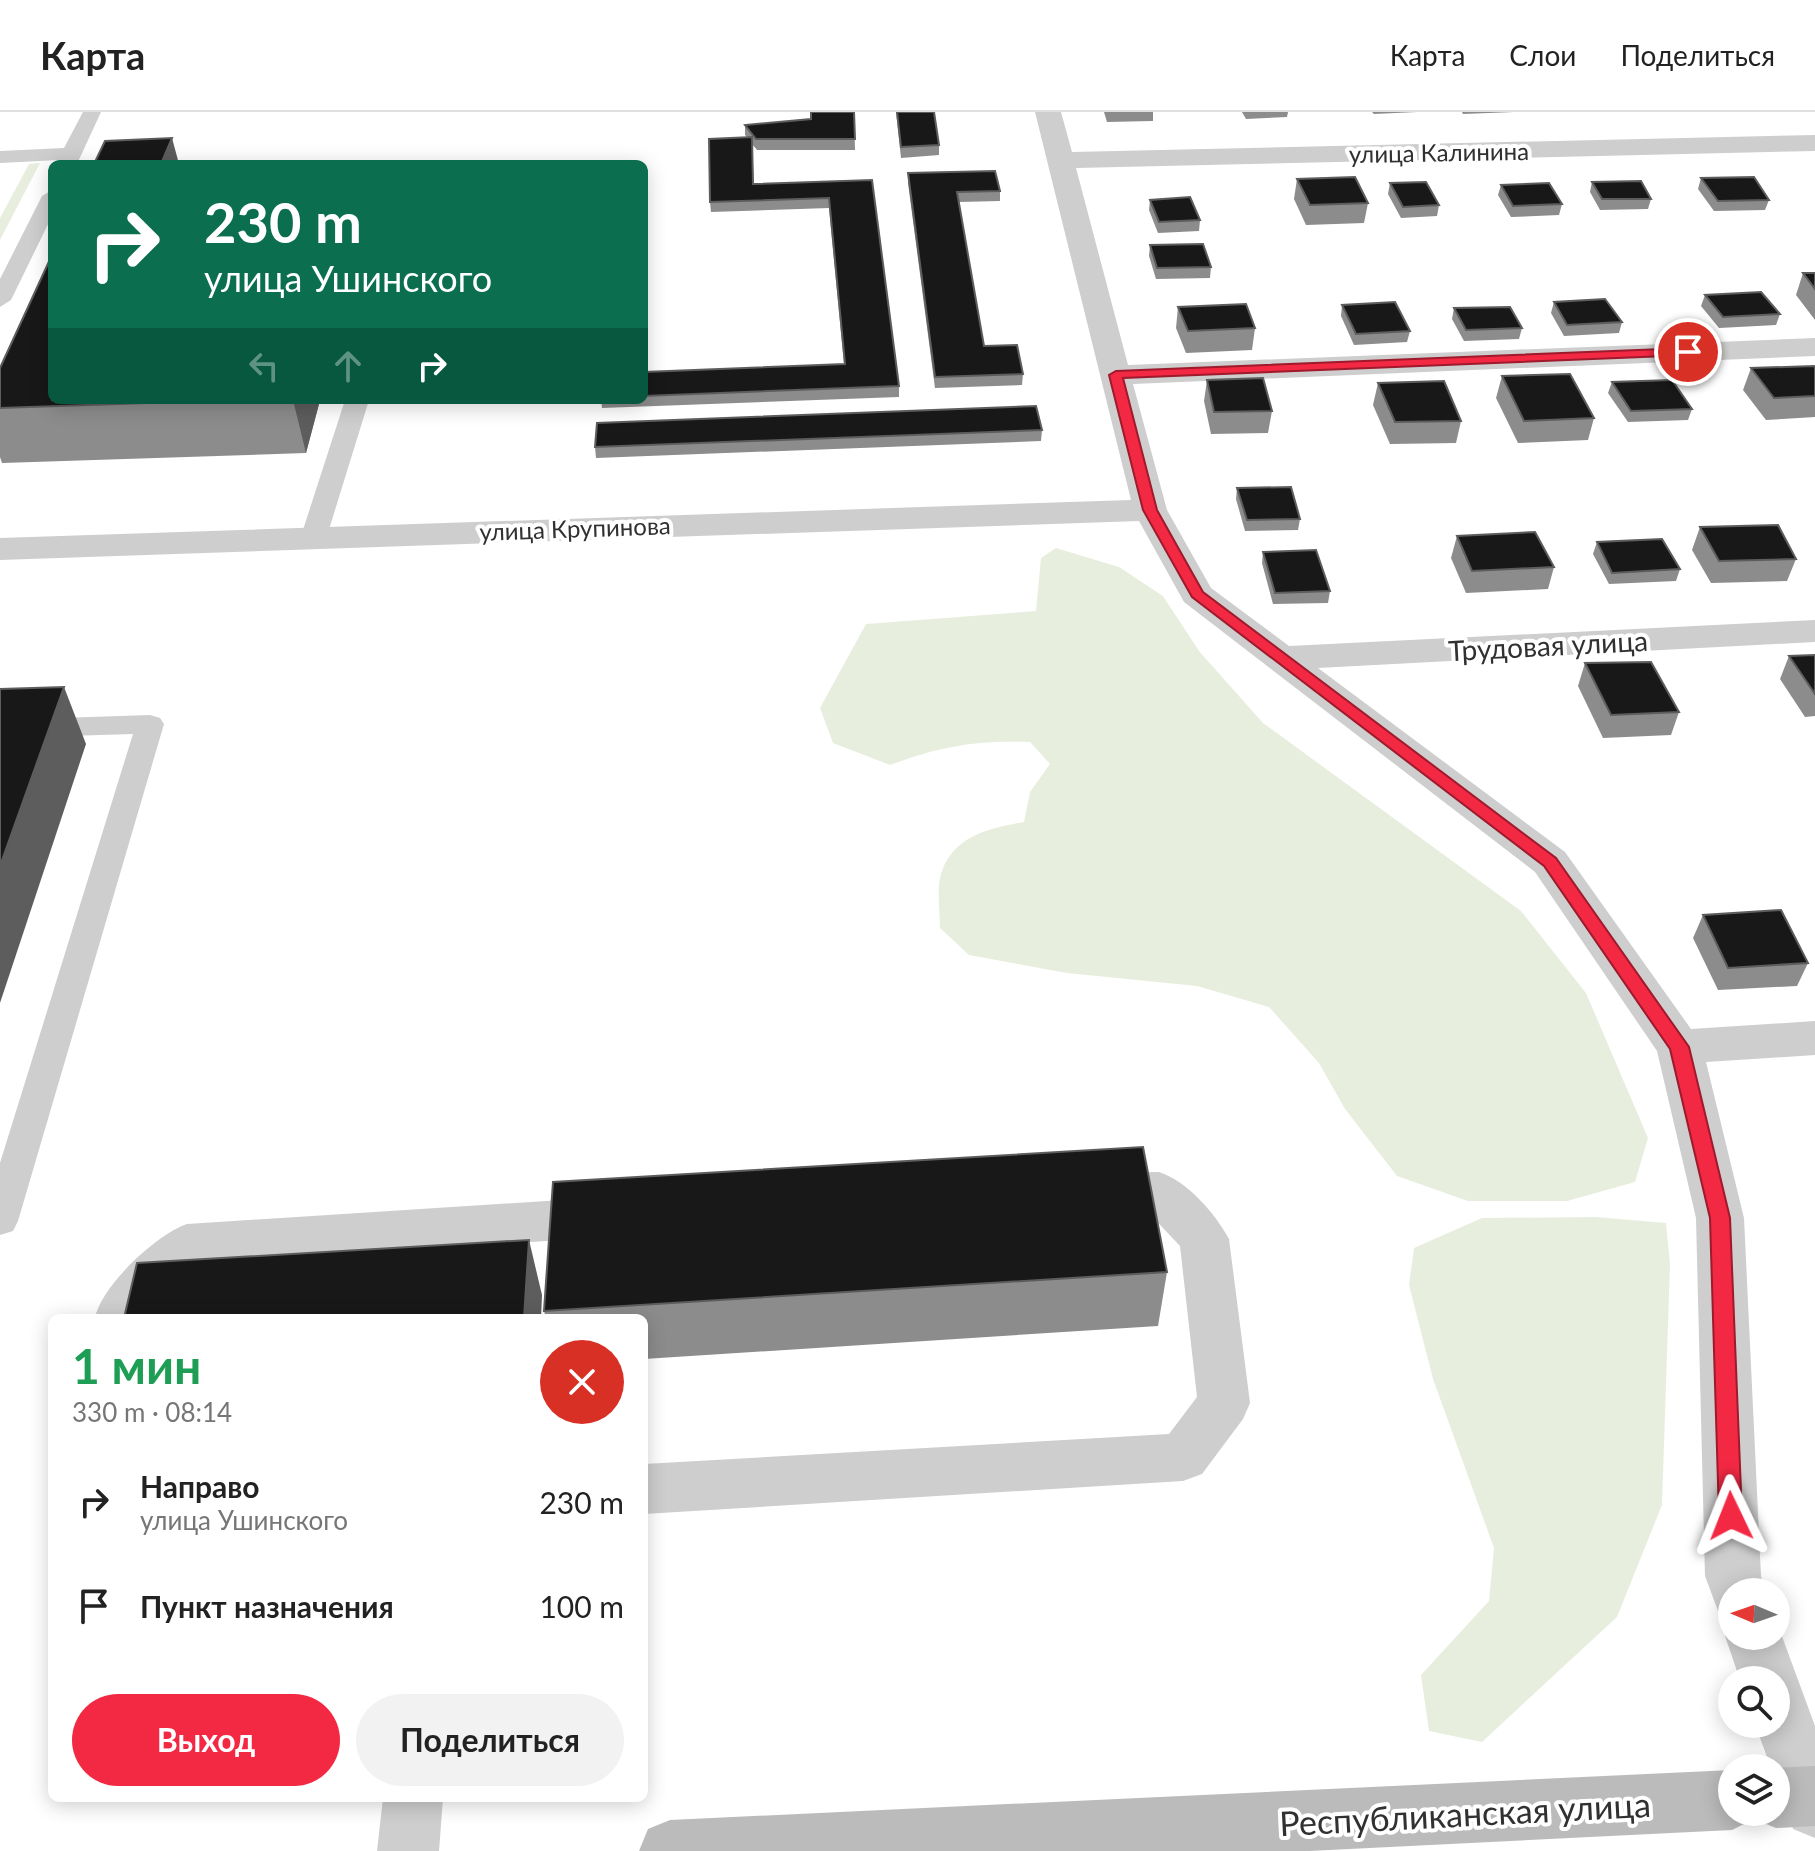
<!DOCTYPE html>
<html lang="ru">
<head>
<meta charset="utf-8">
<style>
	body { margin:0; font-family:Lato,sans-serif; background:#f2f2f2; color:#222; height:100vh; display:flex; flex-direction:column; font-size:30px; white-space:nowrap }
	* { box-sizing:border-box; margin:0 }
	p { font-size:26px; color:#767676 }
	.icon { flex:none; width:44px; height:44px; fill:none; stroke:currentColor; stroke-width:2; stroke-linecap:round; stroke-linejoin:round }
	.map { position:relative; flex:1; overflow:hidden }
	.panel { position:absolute; left:48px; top:1202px; width:600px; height:488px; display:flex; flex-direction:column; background:#fff; border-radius:12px; box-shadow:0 4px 20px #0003 }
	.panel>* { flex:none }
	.guide { position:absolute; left:48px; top:48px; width:600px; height:244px; border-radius:12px; box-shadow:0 4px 20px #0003; background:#0b6e4f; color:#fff; overflow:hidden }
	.needle { width:52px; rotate:272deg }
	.fabs { position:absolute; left:1718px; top:1466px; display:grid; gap:16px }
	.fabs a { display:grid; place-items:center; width:72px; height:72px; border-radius:50%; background:#fff; box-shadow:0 4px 20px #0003; font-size:40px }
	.pin { position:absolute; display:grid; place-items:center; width:68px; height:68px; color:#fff; margin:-34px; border:4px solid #fff; border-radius:50%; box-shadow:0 2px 8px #0007 }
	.me { position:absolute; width:88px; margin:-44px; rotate:358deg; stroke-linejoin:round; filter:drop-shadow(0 0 6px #0008) }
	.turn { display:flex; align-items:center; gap:28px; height:168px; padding:0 24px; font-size:36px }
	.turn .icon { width:104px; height:104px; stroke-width:2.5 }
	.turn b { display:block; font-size:56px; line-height:68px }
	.lanes { display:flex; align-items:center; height:76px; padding:0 24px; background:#0003; justify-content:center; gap:40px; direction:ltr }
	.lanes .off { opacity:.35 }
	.round { display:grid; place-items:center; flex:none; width:84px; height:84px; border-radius:42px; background:#f2f2f2 }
	.overview { display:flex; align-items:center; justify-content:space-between; height:136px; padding:0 24px }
	h1 { font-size:48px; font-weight:700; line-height:60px; color:#1e9e55 }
	.button { display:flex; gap:16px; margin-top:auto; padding:16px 24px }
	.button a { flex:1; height:92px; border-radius:48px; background:#f32843; color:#fff; font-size:32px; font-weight:700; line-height:92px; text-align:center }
	.button a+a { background:#f2f2f2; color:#222 }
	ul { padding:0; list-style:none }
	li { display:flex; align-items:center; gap:24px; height:104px; padding:0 24px }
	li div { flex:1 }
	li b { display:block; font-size:30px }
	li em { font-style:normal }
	header { display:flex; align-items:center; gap:48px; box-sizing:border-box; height:112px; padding:0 40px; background:#fff; border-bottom:2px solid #e0e0e0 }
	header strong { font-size:38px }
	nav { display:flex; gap:44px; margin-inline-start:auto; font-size:28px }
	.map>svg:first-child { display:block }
</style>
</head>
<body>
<header>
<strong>Карта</strong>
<nav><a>Карта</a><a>Слои</a><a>Поделиться</a></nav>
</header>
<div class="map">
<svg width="1815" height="1739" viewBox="0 0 1815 1739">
	<rect width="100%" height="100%" fill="#fff"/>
	<g fill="#e8eede">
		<path d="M 40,51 L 0,128 L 0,106 L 29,52 Z"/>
		<path d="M 1056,436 L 1119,455 L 1163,484 L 1199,539 L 1263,611 L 1521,799 L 1586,881 L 1648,1026 L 1635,1070 L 1567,1089 L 1468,1089 L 1397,1064 L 1345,997 L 1319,951 L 1269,895 L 1197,874 L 1067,861 L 969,843 L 940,816 C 940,799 936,774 942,759 C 955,723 991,716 1024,710 L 1030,680 L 1050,652 L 1030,630 C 976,628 941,634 890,653 L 833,631 L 820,596 L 866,512 L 1036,499 L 1041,446 Z"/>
		<path d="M 1596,1105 L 1666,1111 L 1670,1152 L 1662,1393 L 1617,1505 L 1482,1630 L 1429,1619 L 1421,1563 L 1489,1489 L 1494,1436 L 1433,1267 L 1409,1173 L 1414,1136 L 1482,1106 Z"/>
	</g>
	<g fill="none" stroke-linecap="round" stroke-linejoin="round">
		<g fill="#cecece" fill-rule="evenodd">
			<path d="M 83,0 L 101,0 L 77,52 L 57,52 L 59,48 L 0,51 L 0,39 L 64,36 Z"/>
			<path d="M 52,78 L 52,104 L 11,188 L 0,195 L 0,167 L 42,84 Z"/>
			<path d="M 345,288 L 369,288 L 327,424 L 314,432 L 305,429 L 301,424 Z"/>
			<path d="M 150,603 L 160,606 L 164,612 L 18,1109 L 13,1119 L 0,1123 L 0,1051 L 133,622 L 0,626 L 0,608 Z"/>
		</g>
		<g fill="#cecece" fill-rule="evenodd">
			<path d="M 1035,0 L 1061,0 L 1072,40 L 1815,23 L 1815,39 L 1076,56 L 1128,253 L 1815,226 L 1815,244 L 1133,272 L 1167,398 L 1211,476 L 1289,534 L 1815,508 L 1815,530 L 1318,556 L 1565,740 L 1691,917 L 1815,909 L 1815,943 L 1706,950 L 1744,1106 L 1761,1464 L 1766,1480 L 1732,1480 L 1732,1504 L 1718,1499 L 1705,1464 L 1696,1106 L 1657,939 L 1535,760 L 1184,490 L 1139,409 L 0,448 L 0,426 L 1131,388 Z"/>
			<path d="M 1159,1060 C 1187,1069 1215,1101 1229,1127 L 1250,1291 L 1243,1307 L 1202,1362 L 1183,1369 L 644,1402 L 644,1352 L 1169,1322 L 1197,1285 L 1180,1134 L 1147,1099 L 1092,1099 L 1075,1094 L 1068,1080 L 1075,1066 L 1092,1061 Z"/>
			<path d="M 608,1085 L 625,1091 L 632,1105 L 625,1119 L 608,1125 L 199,1152 L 145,1206 L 95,1206 C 101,1174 157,1122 187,1112 Z"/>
			<path d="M 1732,1508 L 1732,1524 L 1776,1524 L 1776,1508 L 1815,1614 L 1815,1726 L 1793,1717 L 1776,1671 L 1776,1656 L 1771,1656 L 1755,1612 L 1776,1612 L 1776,1568 L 1740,1568 L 1725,1524 Z"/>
			<path d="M 383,1686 L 443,1686 L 439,1739 L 377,1739 Z"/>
		</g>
		<path fill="#bbb" fill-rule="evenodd" d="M 1815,1654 L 1815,1714 L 1776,1716 L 1754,1707 L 1732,1718 L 1309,1739 L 639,1739 L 648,1717 L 670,1708 L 1732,1658 L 1732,1700 L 1776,1700 L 1775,1656 Z"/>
	</g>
	<g fill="#8c8c8c">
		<path d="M 854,0 L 855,38 L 757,38 L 752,32 L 754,72 L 872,68 L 899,274 L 899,285 L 602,296 L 601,288 L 644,288 L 644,260 L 844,252 L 829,96 L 711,100 L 710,90 L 747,25 L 745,23 L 745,13 L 811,7 Z"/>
		<path d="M 896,0 L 934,0 L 939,33 L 939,43 L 901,46 Z"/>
		<path d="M 1104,0 L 1153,0 L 1153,9 L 1107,10 Z"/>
		<path d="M 1242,0 L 1288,0 L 1287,5 L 1246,7 Z"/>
		<path d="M 1372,0 L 1417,0 L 1374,2 Z"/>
		<path d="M 1462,0 L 1514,0 L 1463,2 Z"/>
		<path d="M 908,61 L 1000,79 L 1000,89 L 959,90 L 984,234 L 1023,262 L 1022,273 L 935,276 L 908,71 Z"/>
		<path d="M 1701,66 L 1769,88 L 1765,98 L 1714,99 L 1698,77 Z"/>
		<path d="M 1297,67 L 1368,91 L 1364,111 L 1306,113 L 1294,87 Z"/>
		<path d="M 1592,70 L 1651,87 L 1648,97 L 1600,98 L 1590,80 Z"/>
		<path d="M 1390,71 L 1439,93 L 1437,104 L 1401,106 L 1388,82 Z"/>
		<path d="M 1501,73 L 1562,92 L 1559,103 L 1511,105 L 1498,83 Z"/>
		<path d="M 1150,88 L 1200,108 L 1199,119 L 1158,121 L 1149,98 Z"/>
		<path d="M 1150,133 L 1211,155 L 1210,166 L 1156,167 L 1149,144 Z"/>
		<path d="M 1803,161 L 1815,161 L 1815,208 L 1796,183 Z"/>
		<path d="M 1705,183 L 1780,202 L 1776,213 L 1719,216 L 1701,194 Z"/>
		<path d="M 1554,190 L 1622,210 L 1619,221 L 1564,224 L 1551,201 Z"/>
		<path d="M 1342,193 L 1410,219 L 1407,230 L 1354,233 L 1341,204 Z"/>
		<path d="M 1178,195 L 1255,216 L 1252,238 L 1186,241 L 1176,216 Z"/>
		<path d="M 1454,196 L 1522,216 L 1519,227 L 1464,229 L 1452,207 Z"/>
		<path d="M 1815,255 L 1815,305 L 1766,308 L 1743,278 L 1751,256 Z"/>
		<path d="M 0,256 L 52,288 L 318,288 L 319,292 L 306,341 L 2,351 L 0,345 Z"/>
		<path d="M 1502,264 L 1594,306 L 1588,328 L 1518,331 L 1496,286 Z"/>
		<path d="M 1207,268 L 1272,299 L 1268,321 L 1211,322 L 1204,289 Z"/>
		<path d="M 1612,270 L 1692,297 L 1688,308 L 1628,310 L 1608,281 Z"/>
		<path d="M 1378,271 L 1461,309 L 1456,331 L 1390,332 L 1373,293 Z"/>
		<path d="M 1042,318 L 1041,329 L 596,346 L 595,335 Z"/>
		<path d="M 1237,376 L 1300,407 L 1298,418 L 1245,419 L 1236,387 Z"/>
		<path d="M 1700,415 L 1796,447 L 1787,469 L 1711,471 L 1692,438 Z"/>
		<path d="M 1457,424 L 1554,455 L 1548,477 L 1466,481 L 1451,446 Z"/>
		<path d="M 1597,430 L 1680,457 L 1676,469 L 1609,472 L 1593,442 Z"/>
		<path d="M 1263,440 L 1330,479 L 1328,491 L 1273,492 L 1262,451 Z"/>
		<path d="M 1815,543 L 1815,604 L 1805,605 L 1780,567 L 1789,544 Z"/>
		<path d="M 1585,551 L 1679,600 L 1671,623 L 1603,626 L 1578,574 Z"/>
		<path d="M 1703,803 L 1808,851 L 1797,874 L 1718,878 L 1693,826 Z"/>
		<path d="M 1167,1160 L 1158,1214 L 644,1247 L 644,1206 L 546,1206 L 544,1199 Z"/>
	</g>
	<g fill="#5d5d5d">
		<path d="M 172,26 L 179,52 L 161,52 Z"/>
		<path d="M 293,288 L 318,288 L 319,292 L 306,341 Z"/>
		<path d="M 64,575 L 86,632 L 0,891 L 0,754 Z"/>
		<path d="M 529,1128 L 542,1183 L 541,1206 L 524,1206 Z"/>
	</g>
	<g fill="#181818" stroke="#5d5d5d" stroke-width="2">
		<path d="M 811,0 L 854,0 L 855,27 L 756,27 L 745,13 L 811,7 Z"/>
		<path d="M 897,0 L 934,0 L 939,33 L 901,35 Z"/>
		<path d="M 752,25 L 753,72 L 872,68 L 899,274 L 644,284 L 644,260 L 845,252 L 829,86 L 710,90 L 709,27 Z"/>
		<path d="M 172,26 L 161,52 L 94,52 L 105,29 Z"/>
		<path d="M 995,59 L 1000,79 L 957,80 L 984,234 L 1017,233 L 1023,262 L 935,265 L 908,61 Z"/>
		<path d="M 1355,65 L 1368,91 L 1310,93 L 1297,67 Z"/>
		<path d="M 1754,65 L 1769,88 L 1718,89 L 1701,66 Z"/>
		<path d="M 1641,69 L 1651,87 L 1602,87 L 1592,70 Z"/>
		<path d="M 1426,70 L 1439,93 L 1403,95 L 1390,71 Z"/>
		<path d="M 1549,71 L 1562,92 L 1513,94 L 1501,73 Z"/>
		<path d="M 1190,85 L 1200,108 L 1159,110 L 1150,88 Z"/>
		<path d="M 1203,132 L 1211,155 L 1157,156 L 1150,133 Z"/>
		<path d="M 52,143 L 52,288 L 235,288 L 0,296 L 0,256 Z"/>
		<path d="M 1803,161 L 1815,161 L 1815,177 Z"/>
		<path d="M 1761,180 L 1780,202 L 1723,205 L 1705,183 Z"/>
		<path d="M 1605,187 L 1622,210 L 1567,213 L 1554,190 Z"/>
		<path d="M 1395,190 L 1410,219 L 1356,222 L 1342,193 Z"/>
		<path d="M 1246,192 L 1255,216 L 1188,219 L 1178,195 Z"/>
		<path d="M 1510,195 L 1522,216 L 1466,218 L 1454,196 Z"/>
		<path d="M 1814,254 L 1815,255 L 1815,284 L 1774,286 L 1751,256 Z"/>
		<path d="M 1570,262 L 1594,306 L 1524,309 L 1502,264 Z"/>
		<path d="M 1263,266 L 1272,299 L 1214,300 L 1207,268 Z"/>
		<path d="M 1672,268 L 1692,297 L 1631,299 L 1612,270 Z"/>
		<path d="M 1444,269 L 1461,309 L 1395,310 L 1378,271 Z"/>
		<path d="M 1036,294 L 1042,318 L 595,335 L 597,311 Z"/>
		<path d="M 1291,375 L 1300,407 L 1247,408 L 1237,376 Z"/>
		<path d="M 1778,413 L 1796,447 L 1719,449 L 1700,415 Z"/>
		<path d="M 1535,420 L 1554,455 L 1472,459 L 1457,424 Z"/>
		<path d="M 1662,427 L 1680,457 L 1612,461 L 1597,430 Z"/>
		<path d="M 1316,438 L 1330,479 L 1275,481 L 1263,440 Z"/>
		<path d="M 1815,543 L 1815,582 L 1789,544 Z"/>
		<path d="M 1651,550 L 1679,600 L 1611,603 L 1585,551 Z"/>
		<path d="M 64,575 L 0,754 L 0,577 Z"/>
		<path d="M 1781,798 L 1808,851 L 1728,856 L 1703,803 Z"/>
		<path d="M 1143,1035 L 1167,1160 L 544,1199 L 553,1070 Z"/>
		<path d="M 529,1128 L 524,1206 L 124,1206 L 137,1151 Z"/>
	</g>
	<path fill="#f32843" stroke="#9e1a2c" stroke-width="2" d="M 1688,236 L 1694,240 L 1692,243 L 1123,266 L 1157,398 L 1203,480 L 1556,746 L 1689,935 L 1730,1106 L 1742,1404 L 1739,1411 L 1731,1414 L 1723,1411 L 1719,1404 L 1710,1106 L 1670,937 L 1544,754 L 1192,485 L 1143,398 L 1109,263 L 1116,259 Z"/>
	<g text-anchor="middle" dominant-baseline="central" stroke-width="8" stroke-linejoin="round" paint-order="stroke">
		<g font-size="24" fill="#313131" stroke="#fff">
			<text transform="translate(1439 40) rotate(-1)">улица Калинина</text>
			<text transform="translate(575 416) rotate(-2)">улица Крупинова</text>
		</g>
		<g font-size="28" fill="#313131" stroke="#fff">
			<text transform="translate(1548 533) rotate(-3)">Трудовая улица</text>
		</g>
		<g font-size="34" fill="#313131" stroke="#fff">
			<text transform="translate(1465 1701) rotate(-3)">Республиканская улица</text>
		</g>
	</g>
</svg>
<div class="fabs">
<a><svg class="needle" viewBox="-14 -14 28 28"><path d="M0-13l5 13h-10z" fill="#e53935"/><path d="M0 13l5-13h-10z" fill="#767676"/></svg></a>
<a><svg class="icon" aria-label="search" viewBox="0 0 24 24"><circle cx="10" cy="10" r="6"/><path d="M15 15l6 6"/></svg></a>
<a><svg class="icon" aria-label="layers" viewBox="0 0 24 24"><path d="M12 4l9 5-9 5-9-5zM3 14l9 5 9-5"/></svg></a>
</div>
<div class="pin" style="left:1688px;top:240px;background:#d93025"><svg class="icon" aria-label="arrive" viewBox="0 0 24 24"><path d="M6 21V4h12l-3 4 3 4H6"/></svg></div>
<svg class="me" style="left:1731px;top:1404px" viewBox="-20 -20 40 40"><path d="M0-17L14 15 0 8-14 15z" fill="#f32843" stroke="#fff" stroke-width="4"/></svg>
<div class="guide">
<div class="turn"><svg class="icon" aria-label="right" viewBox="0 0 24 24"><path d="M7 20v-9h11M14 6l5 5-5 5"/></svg><div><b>230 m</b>улица Ушинского</div></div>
<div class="lanes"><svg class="icon off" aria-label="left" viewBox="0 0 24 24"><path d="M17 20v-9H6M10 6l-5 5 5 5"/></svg><svg class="icon off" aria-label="ahead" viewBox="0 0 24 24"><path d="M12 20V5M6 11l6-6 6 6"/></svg><svg class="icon" aria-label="right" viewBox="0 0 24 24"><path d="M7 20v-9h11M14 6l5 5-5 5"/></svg></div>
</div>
<section class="panel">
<div class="overview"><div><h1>1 мин</h1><p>330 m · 08:14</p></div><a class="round" style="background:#d93025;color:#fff"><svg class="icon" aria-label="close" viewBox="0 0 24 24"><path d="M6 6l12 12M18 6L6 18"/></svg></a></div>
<ul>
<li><svg class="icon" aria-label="right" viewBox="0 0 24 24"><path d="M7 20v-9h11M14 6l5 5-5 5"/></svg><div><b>Направо</b><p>улица Ушинского</p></div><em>230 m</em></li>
<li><svg class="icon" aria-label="arrive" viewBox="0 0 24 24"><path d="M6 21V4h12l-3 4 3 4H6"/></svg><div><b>Пункт назначения</b></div><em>100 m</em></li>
</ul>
<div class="button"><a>Выход</a><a>Поделиться</a></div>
</section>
</div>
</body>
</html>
